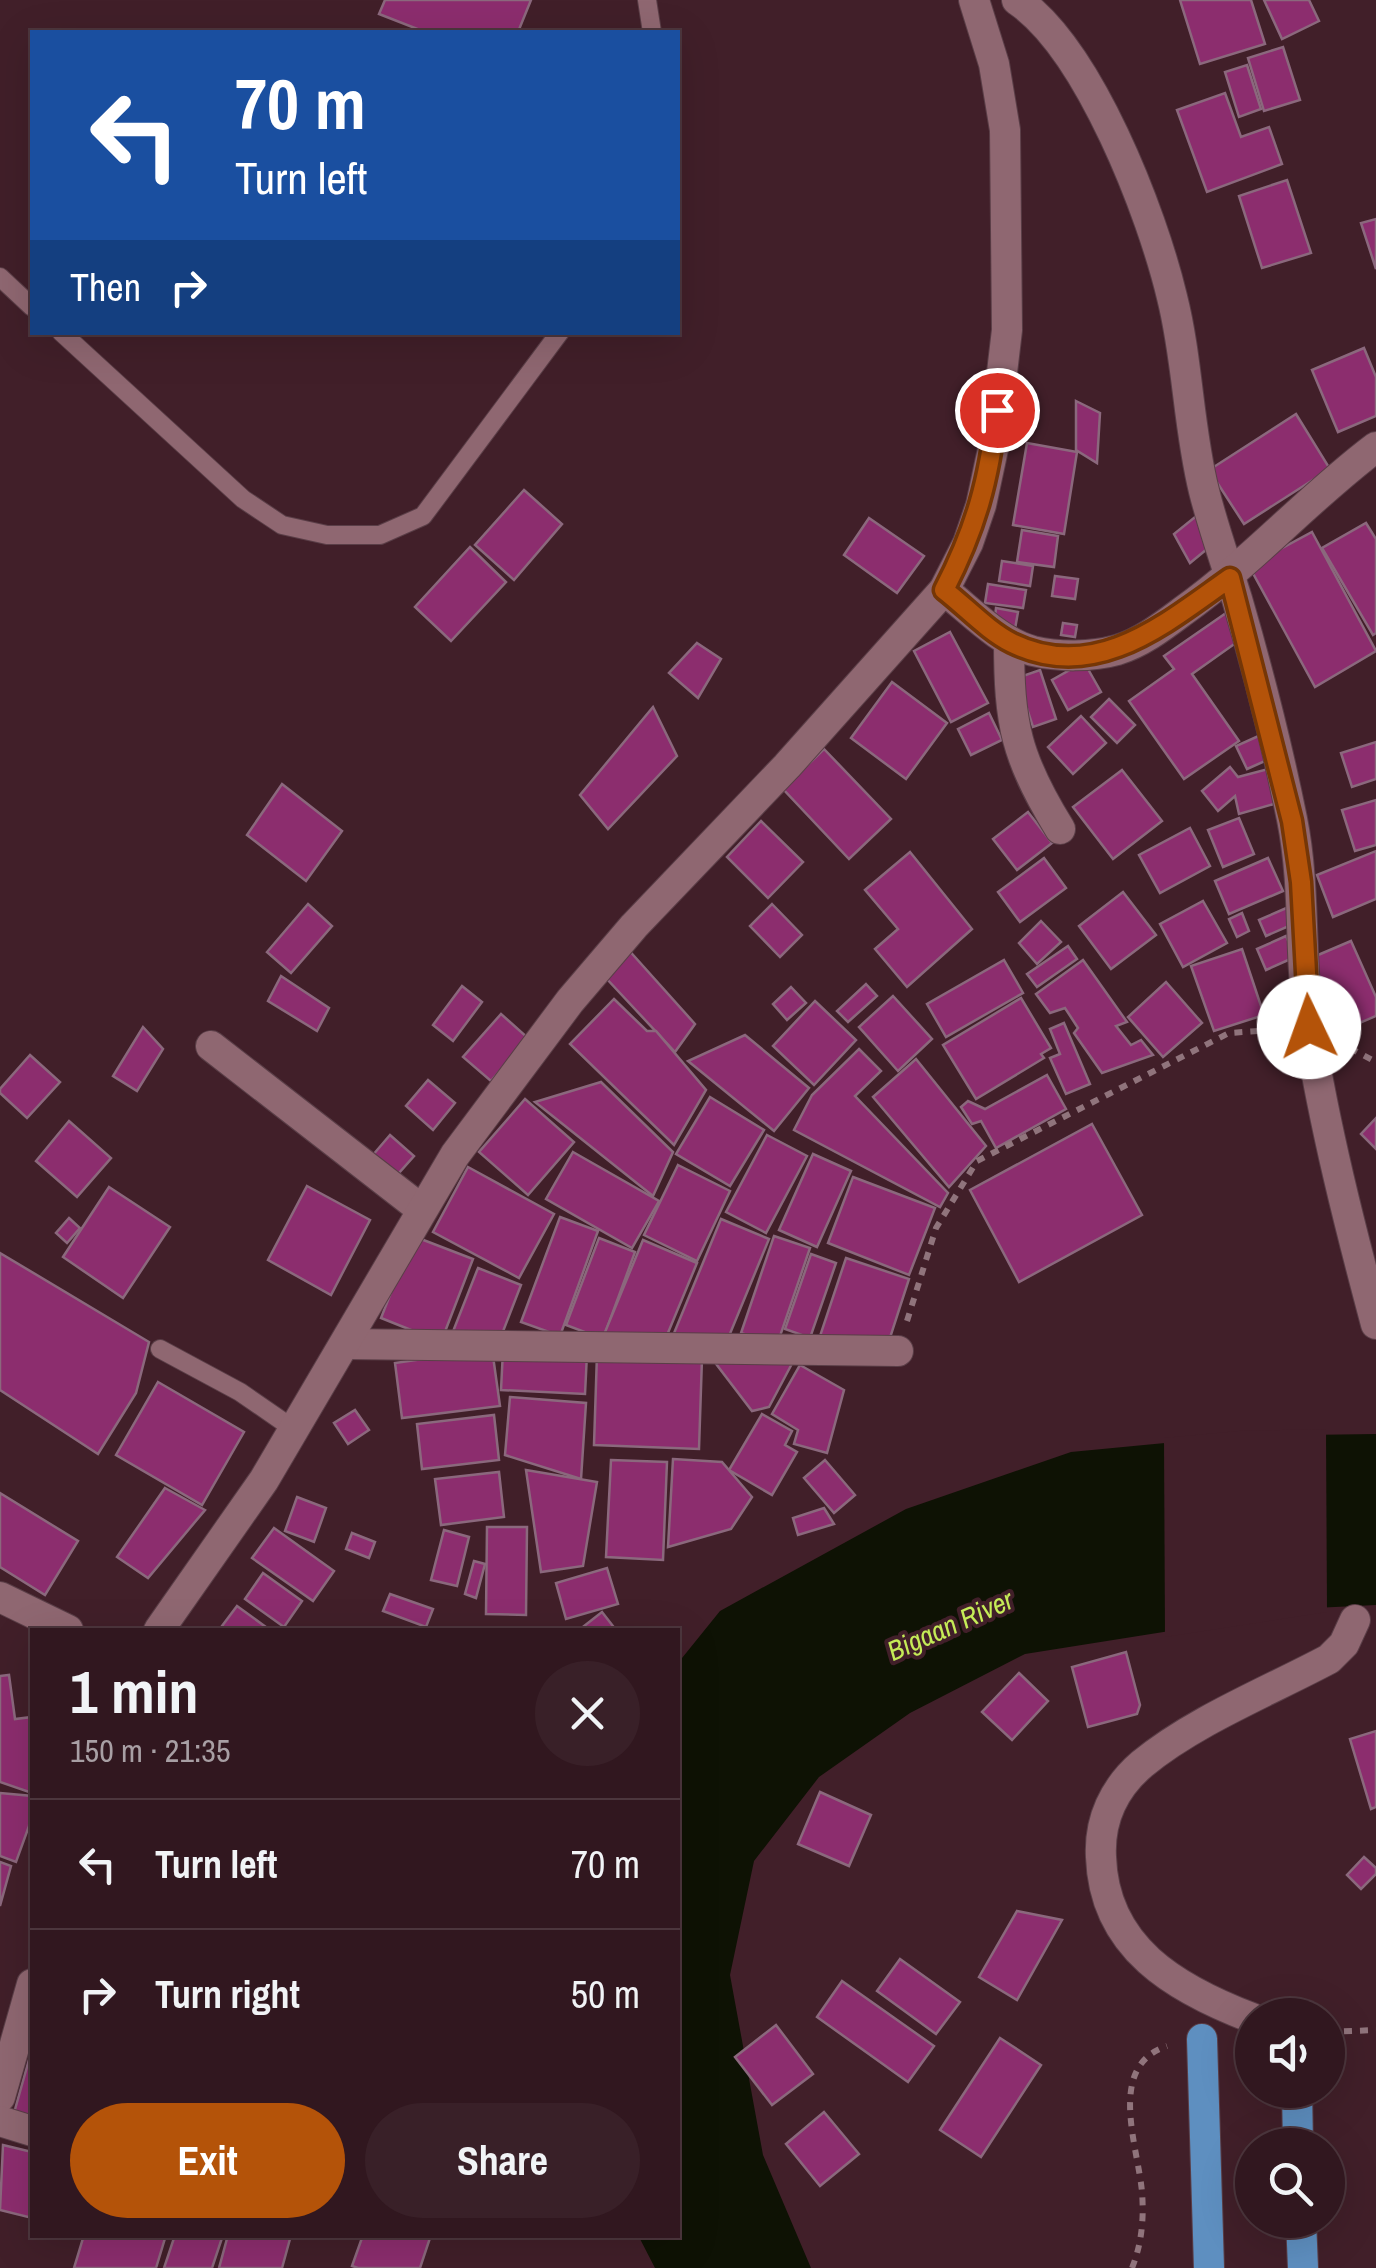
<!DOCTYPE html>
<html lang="en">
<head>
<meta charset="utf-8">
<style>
	body { margin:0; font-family:"Archivo Narrow",sans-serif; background:#392028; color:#f1f3f6; height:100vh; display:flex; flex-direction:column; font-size:38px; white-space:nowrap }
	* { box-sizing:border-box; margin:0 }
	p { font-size:32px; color:#a89fa4 }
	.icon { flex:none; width:55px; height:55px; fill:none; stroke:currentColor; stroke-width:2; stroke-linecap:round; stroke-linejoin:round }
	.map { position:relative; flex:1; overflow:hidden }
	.panel { position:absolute; left:30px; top:1628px; width:650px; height:610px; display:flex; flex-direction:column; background:#31171f; border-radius:0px; box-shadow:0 10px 40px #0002,0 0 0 2px #4c363d }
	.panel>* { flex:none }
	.banner { position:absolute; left:30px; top:30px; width:650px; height:305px; border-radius:0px; box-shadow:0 10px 40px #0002,0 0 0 2px #4c363d; background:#1a4fa0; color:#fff; overflow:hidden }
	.tools { position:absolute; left:1235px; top:1998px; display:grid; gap:20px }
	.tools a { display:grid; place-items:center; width:110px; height:110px; border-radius:50%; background:#31171f; box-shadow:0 10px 40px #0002,0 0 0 2px #4c363d; font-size:50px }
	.pin { position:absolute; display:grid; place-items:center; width:85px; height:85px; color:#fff; margin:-42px; border:5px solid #fff; border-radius:50%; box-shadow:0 2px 10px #0007 }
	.me { position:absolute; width:110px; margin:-55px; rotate:357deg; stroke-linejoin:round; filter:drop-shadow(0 0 8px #0008) }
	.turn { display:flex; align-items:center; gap:35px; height:210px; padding:0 40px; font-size:45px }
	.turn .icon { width:130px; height:130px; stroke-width:2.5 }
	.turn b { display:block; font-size:70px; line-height:85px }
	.then { display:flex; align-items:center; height:95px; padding:0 40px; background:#0003; gap:20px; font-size:38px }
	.round { display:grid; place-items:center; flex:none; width:105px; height:105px; border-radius:52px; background:#392028 }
	.summary { display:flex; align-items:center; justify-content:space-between; height:170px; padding:0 40px }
	h1 { font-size:60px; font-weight:700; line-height:75px }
	.button { display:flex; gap:20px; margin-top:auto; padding:20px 40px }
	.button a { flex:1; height:115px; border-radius:60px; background:#b45309; color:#fff; font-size:40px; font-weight:700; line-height:115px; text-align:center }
	.button a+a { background:#392028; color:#f1f3f6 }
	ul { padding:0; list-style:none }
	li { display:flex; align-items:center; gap:30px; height:130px; padding:0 40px; border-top:2px solid #4c363d }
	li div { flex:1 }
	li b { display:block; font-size:38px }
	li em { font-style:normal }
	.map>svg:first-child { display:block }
</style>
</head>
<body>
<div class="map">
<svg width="1376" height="2268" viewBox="0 0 1376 2268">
	<rect width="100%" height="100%" fill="#411f29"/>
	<path fill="#0e1204" d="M 1376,1434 L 1376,1605 L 1314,1608 L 1025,1654 L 910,1713 L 819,1777 L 754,1861 L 730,1975 L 763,2155 L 811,2268 L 655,2268 L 638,2235 L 678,2235 L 678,1663 L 720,1611 L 906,1509 L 1071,1452 L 1238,1436 Z"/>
	<path fill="#411f29" d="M 1326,1429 L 1327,1612 L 1165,1637 L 1164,1438 L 1238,1431 Z"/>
	<g fill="#8c2d6e" stroke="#8b687d" stroke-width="2.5">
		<path d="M 385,0 L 531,0 L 518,32 L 425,32 L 379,14 Z"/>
		<path d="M 1180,0 L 1251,0 L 1265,44 L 1200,64 Z"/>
		<path d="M 1264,0 L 1309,0 L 1319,21 L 1282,39 Z"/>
		<path d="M 1283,47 L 1300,100 L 1264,111 L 1248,58 Z"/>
		<path d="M 1247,65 L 1261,109 L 1239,117 L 1225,72 Z"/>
		<path d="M 1225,93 L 1241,137 L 1269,127 L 1282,164 L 1207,192 L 1177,110 Z"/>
		<path d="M 1287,180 L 1311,253 L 1262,268 L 1239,196 Z"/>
		<path d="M 1376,219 L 1376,269 L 1361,223 Z"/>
		<path d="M 1364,348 L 1376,377 L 1376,416 L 1338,432 L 1312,370 Z"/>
		<path d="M 1076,401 L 1100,413 L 1097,463 L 1076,450 Z"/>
		<path d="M 1296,414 L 1330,469 L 1244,524 L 1209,470 Z"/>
		<path d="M 1027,443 L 1077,452 L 1064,534 L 1013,525 Z"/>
		<path d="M 524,490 L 562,524 L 514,580 L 475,545 Z"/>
		<path d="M 1200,513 L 1218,540 L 1190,563 L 1174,534 Z"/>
		<path d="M 869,518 L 924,556 L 897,593 L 844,555 Z"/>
		<path d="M 1366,523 L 1376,539 L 1376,633 L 1373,635 L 1322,548 Z"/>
		<path d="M 1022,530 L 1058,536 L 1054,567 L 1017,562 Z"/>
		<path d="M 1312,532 L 1376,651 L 1315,687 L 1249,566 Z"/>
		<path d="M 470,547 L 506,582 L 451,641 L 415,607 Z"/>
		<path d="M 1002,561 L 1033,566 L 1030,586 L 999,581 Z"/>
		<path d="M 1055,576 L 1078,579 L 1075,599 L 1052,596 Z"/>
		<path d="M 988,584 L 1026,590 L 1023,608 L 985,603 Z"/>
		<path d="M 996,608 L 1018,612 L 1015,629 L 994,625 Z"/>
		<path d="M 1229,611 L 1247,635 L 1192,674 L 1239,741 L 1184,779 L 1129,701 L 1174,669 L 1164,656 Z"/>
		<path d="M 1063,623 L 1077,625 L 1075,637 L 1061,635 Z"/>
		<path d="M 950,632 L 988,703 L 951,722 L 914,651 Z"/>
		<path d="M 697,643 L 721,659 L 698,698 L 669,673 Z"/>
		<path d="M 1084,662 L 1101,692 L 1068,710 L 1052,680 Z"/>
		<path d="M 1040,670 L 1056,719 L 1033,727 L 1017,678 Z"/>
		<path d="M 892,682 L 947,723 L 906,779 L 851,738 Z"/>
		<path d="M 1109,699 L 1135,725 L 1117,743 L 1091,717 Z"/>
		<path d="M 653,707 L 677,756 L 608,829 L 580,795 Z"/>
		<path d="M 989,713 L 1002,740 L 971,755 L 958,729 Z"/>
		<path d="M 1081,716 L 1106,743 L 1073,774 L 1048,747 Z"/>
		<path d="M 1263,734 L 1274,757 L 1247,769 L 1236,746 Z"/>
		<path d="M 1376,742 L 1376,779 L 1352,787 L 1341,753 Z"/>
		<path d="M 824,749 L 891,819 L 849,859 L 783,789 Z"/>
		<path d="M 1230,767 L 1238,777 L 1272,768 L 1281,802 L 1239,814 L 1235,796 L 1218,811 L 1202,791 Z"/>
		<path d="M 1122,770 L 1162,821 L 1113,859 L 1073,807 Z"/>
		<path d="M 282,784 L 342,831 L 306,881 L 247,835 Z"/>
		<path d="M 1376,800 L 1376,845 L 1355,851 L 1342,810 Z"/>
		<path d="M 1028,812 L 1052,843 L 1017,870 L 993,839 Z"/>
		<path d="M 1239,818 L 1254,854 L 1223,867 L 1208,830 Z"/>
		<path d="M 761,821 L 803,862 L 768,898 L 727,857 Z"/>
		<path d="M 1190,828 L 1210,866 L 1160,893 L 1139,855 Z"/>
		<path d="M 1376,851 L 1376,899 L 1333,917 L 1317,875 Z"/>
		<path d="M 910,852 L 972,929 L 907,987 L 875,949 L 898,929 L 865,890 Z"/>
		<path d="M 1044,858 L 1066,888 L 1020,922 L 998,892 Z"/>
		<path d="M 1268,858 L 1283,891 L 1229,914 L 1215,881 Z"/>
		<path d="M 1123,892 L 1156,935 L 1111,969 L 1079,926 Z"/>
		<path d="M 1203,901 L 1227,943 L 1183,967 L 1160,924 Z"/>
		<path d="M 308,904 L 332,926 L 291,973 L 267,952 Z"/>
		<path d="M 772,904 L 802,935 L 780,957 L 750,926 Z"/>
		<path d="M 1291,906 L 1298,922 L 1266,936 L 1259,920 Z"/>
		<path d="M 1242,913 L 1249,931 L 1237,937 L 1229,919 Z"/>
		<path d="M 1041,921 L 1061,942 L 1037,964 L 1019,943 Z"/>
		<path d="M 1286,936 L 1295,957 L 1266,970 L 1257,949 Z"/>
		<path d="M 1351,941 L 1376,997 L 1376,1016 L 1343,1030 L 1311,958 Z"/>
		<path d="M 1068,946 L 1077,959 L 1037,987 L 1027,974 Z"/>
		<path d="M 626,947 L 695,1024 L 675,1052 L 605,977 Z"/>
		<path d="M 1242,949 L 1264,1015 L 1214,1031 L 1191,966 Z"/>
		<path d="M 1004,960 L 1023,993 L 946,1037 L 927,1004 Z"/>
		<path d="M 1083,960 L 1127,1022 L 1116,1026 L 1131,1045 L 1141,1040 L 1153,1055 L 1102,1073 L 1074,1033 L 1078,1028 L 1065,1008 L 1050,1013 L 1036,994 Z"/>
		<path d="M 281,976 L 329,1008 L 317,1031 L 268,1001 Z"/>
		<path d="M 1166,982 L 1202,1023 L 1163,1057 L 1128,1017 Z"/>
		<path d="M 866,984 L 877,996 L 848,1022 L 837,1011 Z"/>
		<path d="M 462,986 L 482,1002 L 453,1041 L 433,1025 Z"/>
		<path d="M 791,987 L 806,1003 L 787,1020 L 773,1004 Z"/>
		<path d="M 893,996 L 932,1039 L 898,1071 L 859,1027 Z"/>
		<path d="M 1021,998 L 1051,1048 L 1041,1054 L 1044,1058 L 976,1099 L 943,1045 Z"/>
		<path d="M 614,999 L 647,1031 L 656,1031 L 706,1090 L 674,1145 L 570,1044 Z"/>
		<path d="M 815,1001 L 856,1040 L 814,1085 L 773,1046 Z"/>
		<path d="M 501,1014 L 528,1038 L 491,1081 L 463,1057 Z"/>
		<path d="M 1064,1023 L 1090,1084 L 1066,1094 L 1050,1058 L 1060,1054 L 1050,1029 Z"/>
		<path d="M 143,1027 L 163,1049 L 137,1091 L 113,1076 Z"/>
		<path d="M 745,1035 L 809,1088 L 774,1131 L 688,1061 Z"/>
		<path d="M 859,1049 L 881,1071 L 855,1096 L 948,1193 L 940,1207 L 794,1130 L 812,1095 Z"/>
		<path d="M 30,1055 L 60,1082 L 27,1118 L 0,1093 L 0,1089 Z"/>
		<path d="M 916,1059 L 986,1146 L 949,1187 L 873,1097 Z"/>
		<path d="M 1047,1075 L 1066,1109 L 996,1148 L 981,1121 L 972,1124 L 961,1107 L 968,1101 L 985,1109 Z"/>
		<path d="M 428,1080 L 455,1103 L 433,1130 L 406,1106 Z"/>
		<path d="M 601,1082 L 673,1152 L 653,1196 L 535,1102 Z"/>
		<path d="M 710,1097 L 764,1130 L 730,1186 L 676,1154 Z"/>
		<path d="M 525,1099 L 574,1142 L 528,1195 L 479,1152 Z"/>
		<path d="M 1376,1118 L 1376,1149 L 1361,1134 Z"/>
		<path d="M 69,1121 L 111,1158 L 77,1197 L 36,1161 Z"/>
		<path d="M 1092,1124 L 1142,1215 L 1019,1282 L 970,1190 Z"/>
		<path d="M 390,1135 L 414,1156 L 390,1183 L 366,1163 Z"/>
		<path d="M 767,1135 L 807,1156 L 766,1233 L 726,1212 Z"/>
		<path d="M 573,1152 L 659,1201 L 632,1248 L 546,1199 Z"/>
		<path d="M 813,1154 L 851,1171 L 817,1247 L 779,1230 Z"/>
		<path d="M 678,1165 L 730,1191 L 697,1261 L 644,1235 Z"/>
		<path d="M 468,1167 L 554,1214 L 519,1278 L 433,1232 Z"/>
		<path d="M 853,1177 L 935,1208 L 909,1275 L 828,1243 Z"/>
		<path d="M 307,1186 L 370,1220 L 331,1295 L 268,1260 Z"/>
		<path d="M 109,1187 L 170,1227 L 123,1298 L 63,1257 Z"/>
		<path d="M 560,1217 L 598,1231 L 560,1336 L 521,1322 Z"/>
		<path d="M 69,1218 L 80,1228 L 67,1243 L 56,1233 Z"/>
		<path d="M 721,1219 L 769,1239 L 727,1341 L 672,1338 Z"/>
		<path d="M 413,1236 L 473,1259 L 441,1342 L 381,1318 Z"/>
		<path d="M 774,1236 L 810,1248 L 777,1345 L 741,1333 Z"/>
		<path d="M 599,1238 L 635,1252 L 603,1339 L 566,1325 Z"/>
		<path d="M 643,1240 L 697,1263 L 665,1340 L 603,1337 Z"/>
		<path d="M 0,1253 L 149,1342 L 136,1393 L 98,1454 L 0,1390 Z"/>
		<path d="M 811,1254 L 836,1263 L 810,1338 L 785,1329 Z"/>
		<path d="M 846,1258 L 909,1279 L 888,1344 L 819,1339 Z"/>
		<path d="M 478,1268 L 521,1285 L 502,1334 L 452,1334 Z"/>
		<path d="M 492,1349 L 500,1406 L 402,1418 L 395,1363 Z"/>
		<path d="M 503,1350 L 587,1354 L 585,1394 L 501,1390 Z"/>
		<path d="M 597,1354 L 702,1358 L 699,1449 L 594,1445 Z"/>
		<path d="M 710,1356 L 796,1356 L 769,1407 L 752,1411 Z"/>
		<path d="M 800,1365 L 844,1390 L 827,1453 L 794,1444 L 798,1430 L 772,1414 Z"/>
		<path d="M 158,1382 L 244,1432 L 202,1505 L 116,1455 Z"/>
		<path d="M 510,1397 L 586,1403 L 581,1479 L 505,1455 Z"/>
		<path d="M 355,1410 L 369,1430 L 348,1444 L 334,1423 Z"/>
		<path d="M 762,1414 L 792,1431 L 785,1445 L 797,1452 L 772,1495 L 729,1470 Z"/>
		<path d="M 494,1415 L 499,1460 L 422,1469 L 417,1424 Z"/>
		<path d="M 673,1459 L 722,1462 L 752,1497 L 731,1529 L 668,1547 Z"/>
		<path d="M 611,1460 L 667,1462 L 663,1560 L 606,1557 Z"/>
		<path d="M 825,1460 L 855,1495 L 834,1513 L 804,1478 Z"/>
		<path d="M 526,1470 L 597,1482 L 583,1566 L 541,1572 Z"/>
		<path d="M 499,1472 L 504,1517 L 441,1525 L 435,1479 Z"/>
		<path d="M 165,1488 L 205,1510 L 148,1578 L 117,1557 Z"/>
		<path d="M 0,1493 L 78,1541 L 45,1595 L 0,1567 Z"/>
		<path d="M 297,1497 L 326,1508 L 314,1542 L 285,1531 Z"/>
		<path d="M 824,1508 L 834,1524 L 798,1535 L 793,1518 Z"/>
		<path d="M 487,1527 L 527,1527 L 526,1615 L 486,1614 Z"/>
		<path d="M 274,1528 L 334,1571 L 313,1601 L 252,1558 Z"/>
		<path d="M 444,1530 L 469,1537 L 457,1586 L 431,1580 Z"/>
		<path d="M 352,1533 L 375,1542 L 369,1558 L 346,1549 Z"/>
		<path d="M 474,1561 L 485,1564 L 476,1598 L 465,1594 Z"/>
		<path d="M 607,1568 L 618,1604 L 566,1619 L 556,1583 Z"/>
		<path d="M 263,1573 L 302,1601 L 284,1627 L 245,1599 Z"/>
		<path d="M 390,1594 L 433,1609 L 426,1627 L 383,1611 Z"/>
		<path d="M 237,1606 L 270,1630 L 228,1630 L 222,1626 Z"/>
		<path d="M 602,1612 L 616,1630 L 579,1630 Z"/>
		<path d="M 1126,1652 L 1140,1705 L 1137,1714 L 1088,1727 L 1072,1667 Z"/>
		<path d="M 1019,1673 L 1048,1701 L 1012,1740 L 982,1712 Z"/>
		<path d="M 9,1675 L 15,1719 L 32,1717 L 32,1793 L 0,1782 L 0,1676 Z"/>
		<path d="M 1376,1731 L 1376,1807 L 1371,1809 L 1350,1739 Z"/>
		<path d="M 820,1792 L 871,1815 L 849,1866 L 798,1844 Z"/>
		<path d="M 0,1793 L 32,1796 L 29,1826 L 16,1862 L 0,1856 Z"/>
		<path d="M 1364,1857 L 1376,1868 L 1376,1874 L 1361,1889 L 1347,1875 Z"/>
		<path d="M 0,1862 L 11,1866 L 0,1906 Z"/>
		<path d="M 1017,1911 L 1062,1920 L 1017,2000 L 979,1977 Z"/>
		<path d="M 900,1959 L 960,2002 L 936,2034 L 877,1991 Z"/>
		<path d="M 842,1981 L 934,2046 L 908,2082 L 817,2017 Z"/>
		<path d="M 776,2025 L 813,2074 L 772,2105 L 735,2057 Z"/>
		<path d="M 1000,2038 L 1041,2065 L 981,2157 L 940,2130 Z"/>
		<path d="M 32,2049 L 32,2117 L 14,2113 Z"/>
		<path d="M 824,2112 L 859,2154 L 820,2186 L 786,2144 Z"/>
		<path d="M 3,2145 L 32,2152 L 32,2218 L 0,2210 Z"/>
		<path d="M 84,2235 L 166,2235 L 156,2268 L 74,2268 Z"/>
		<path d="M 175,2235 L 223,2235 L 212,2268 L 164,2268 Z"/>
		<path d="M 228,2235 L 275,2235 L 290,2239 L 282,2268 L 219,2268 Z"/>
		<path d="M 363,2235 L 431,2235 L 420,2268 L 358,2268 L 352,2266 Z"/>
	</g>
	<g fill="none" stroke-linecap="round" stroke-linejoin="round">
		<defs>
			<g id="lane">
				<path d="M 647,0 L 652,32"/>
				<path d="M 0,277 L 32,307"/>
				<path d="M 61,332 L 243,499 L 282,525 L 327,535 L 380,535 L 423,516 L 560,332"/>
				<path d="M 160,1349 L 240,1392 L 295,1430"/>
			</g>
			<g id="street">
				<path d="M 1017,0 C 1089,49 1152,213 1172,297 C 1188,360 1188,427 1204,491 C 1213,527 1226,563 1237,599 C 1258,671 1277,745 1292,819 C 1306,888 1299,960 1309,1029 C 1325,1129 1350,1227 1376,1324"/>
				<path d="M 944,590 C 971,611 999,642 1033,651 C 1058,657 1092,657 1117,650 C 1141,643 1163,626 1183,611 C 1253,561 1308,498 1376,447"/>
				<path d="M 1009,641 C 1009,724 1016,758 1060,829"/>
				<path d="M 211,1046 L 421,1209"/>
				<path d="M 345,1344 L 898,1351"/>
				<path d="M 0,1597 L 68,1630"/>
				<path d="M 159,1630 L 264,1480 L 455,1155 L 570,1001 L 634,926 L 787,766 L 944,590 L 968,543 L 981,505 L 993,449 L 1007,330 L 1005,130 L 994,64 L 974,0"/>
				<path d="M 1252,2018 C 1176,1989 1104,1948 1101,1857 C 1099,1820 1114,1788 1142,1764 C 1194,1721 1269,1691 1329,1659 L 1344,1644 L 1355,1620"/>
				<path d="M 0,2097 L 32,1984"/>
				<path d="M 0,2121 L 32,2131"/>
			</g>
			<g id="primary">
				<path d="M 1202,2039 L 1209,2268"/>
				<path d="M 1297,2090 L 1298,2145"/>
				<path d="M 1301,2220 L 1303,2268"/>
			</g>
		</defs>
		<use href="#lane" stroke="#5a3e47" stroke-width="20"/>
		<use href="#street" stroke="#5a3e47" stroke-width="32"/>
		<use href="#primary" stroke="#5a3e47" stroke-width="32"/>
		<g stroke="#90747c" stroke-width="6" stroke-dasharray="8 8" stroke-linecap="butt">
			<path d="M 1350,1048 L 1376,1062"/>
			<path d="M 907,1321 L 936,1228 L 977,1161 L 1229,1033 L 1273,1030"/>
			<path d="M 1328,2032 L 1376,2030"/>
			<path d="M 1132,2268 C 1142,2243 1144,2218 1142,2192 C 1138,2146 1106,2066 1167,2046"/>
		</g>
		<use href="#lane" stroke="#8f6771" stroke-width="18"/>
		<use href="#street" stroke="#8f6771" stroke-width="30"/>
		<use href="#primary" stroke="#5e8fc0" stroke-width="30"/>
	</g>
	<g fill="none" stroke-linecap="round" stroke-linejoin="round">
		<defs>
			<path id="route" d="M 997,410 C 989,480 976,528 944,590 C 966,607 988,631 1012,643 C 1096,684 1166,623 1230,578 L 1292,821 L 1301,882 L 1309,1027"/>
		</defs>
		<use href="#route" stroke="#753606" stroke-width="25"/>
		<use href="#route" stroke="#b45309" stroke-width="18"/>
	</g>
	<g text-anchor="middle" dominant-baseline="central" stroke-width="8" stroke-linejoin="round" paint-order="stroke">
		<g font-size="28" font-style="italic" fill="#c5ec57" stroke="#411f29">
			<text transform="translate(950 1625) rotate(-24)">Bigaan River</text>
		</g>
	</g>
</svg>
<div class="tools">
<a><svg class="icon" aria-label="sound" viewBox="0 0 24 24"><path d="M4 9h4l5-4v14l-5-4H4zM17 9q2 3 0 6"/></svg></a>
<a><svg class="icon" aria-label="search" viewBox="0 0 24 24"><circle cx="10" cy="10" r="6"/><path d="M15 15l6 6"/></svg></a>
</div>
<div class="pin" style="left:997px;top:410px;background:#d93025"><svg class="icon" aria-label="arrive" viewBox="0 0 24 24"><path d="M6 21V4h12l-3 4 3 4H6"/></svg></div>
<svg class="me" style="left:1309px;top:1027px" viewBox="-20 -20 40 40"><circle r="19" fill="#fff"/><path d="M0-13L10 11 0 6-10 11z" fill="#b45309"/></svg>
<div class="banner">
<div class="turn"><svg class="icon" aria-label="left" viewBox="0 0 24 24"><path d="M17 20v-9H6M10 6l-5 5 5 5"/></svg><div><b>70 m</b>Turn left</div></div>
<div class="then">Then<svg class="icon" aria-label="right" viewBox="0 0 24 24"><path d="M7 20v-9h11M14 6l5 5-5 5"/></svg></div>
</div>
<section class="panel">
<div class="summary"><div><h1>1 min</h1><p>150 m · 21:35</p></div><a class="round"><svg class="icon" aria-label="close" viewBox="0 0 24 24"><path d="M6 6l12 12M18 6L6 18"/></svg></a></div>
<ul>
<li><svg class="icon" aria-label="left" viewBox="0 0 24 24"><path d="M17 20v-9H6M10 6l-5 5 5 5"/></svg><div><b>Turn left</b></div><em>70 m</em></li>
<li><svg class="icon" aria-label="right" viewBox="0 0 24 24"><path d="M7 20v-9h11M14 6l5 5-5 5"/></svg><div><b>Turn right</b></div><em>50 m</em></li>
</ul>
<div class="button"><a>Exit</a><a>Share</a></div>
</section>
</div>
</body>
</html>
